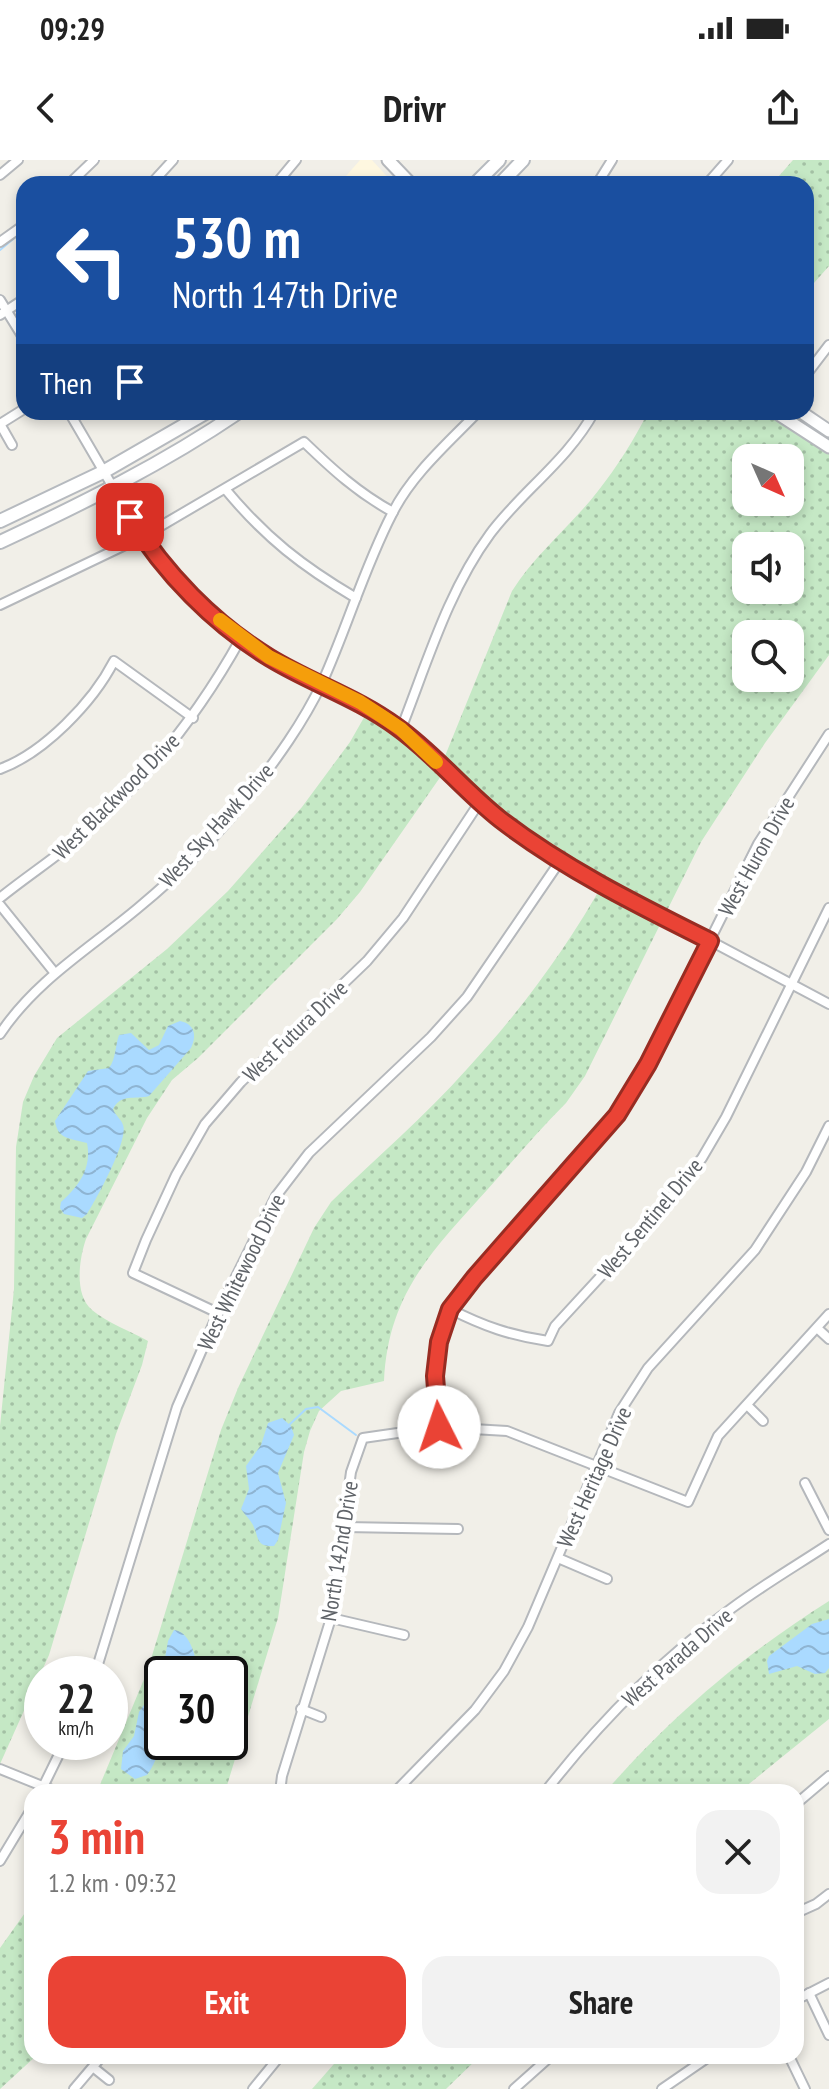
<!DOCTYPE html>
<html lang="en">
<head>
<meta charset="utf-8">
<style>
	body { margin:0; font-family:"PT Sans Narrow",sans-serif; background:#f2f2f2; color:#222; height:100vh; display:flex; flex-direction:column; font-size:30px; white-space:nowrap }
	* { box-sizing:border-box; margin:0 }
	p { font-size:26px; color:#767676 }
	.icon { flex:none; width:44px; height:44px; fill:none; stroke:currentColor; stroke-width:2; stroke-linecap:round; stroke-linejoin:round }
	.map { position:relative; flex:1; overflow:hidden }
	.side { position:absolute; left:24px; top:1624px; width:780px; height:280px; display:flex; flex-direction:column; background:#fff; border-radius:24px; box-shadow:0 4px 12px #0003 }
	.side>* { flex:none }
	.hud { position:absolute; left:16px; top:16px; width:798px; height:244px; border-radius:24px; box-shadow:0 4px 12px #0003; background:#1a4fa0; color:#fff; overflow:hidden }
	.needle { width:52px; rotate:135deg }
	.controls { position:absolute; left:732px; top:284px; display:grid; gap:16px }
	.controls a { display:grid; place-items:center; width:72px; height:72px; border-radius:16px; background:#fff; box-shadow:0 4px 12px #0003; font-size:40px }
	.speed { position:absolute; left:24px; top:1496px; display:flex; gap:16px; font-size:40px; font-weight:700; text-align:center }
	.speed>* { display:grid; place-content:center; width:104px; height:104px; border-radius:50%; background:#fff; box-shadow:0 4px 12px #0003; line-height:1 }
	.speed small { font-size:20px; font-weight:400 }
	.speed .limit { border:4px solid #111; border-radius:12px; background:#fff; color:#111 }
	.pin { position:absolute; display:grid; place-items:center; width:68px; height:68px; color:#fff; margin:-34px; border-radius:16px; box-shadow:0 4px 12px #0006 }
	.me { position:absolute; width:88px; margin:-44px; rotate:356deg; stroke-linejoin:round; filter:drop-shadow(0 0 6px #0008) }
	.turn { display:flex; align-items:center; gap:28px; height:168px; padding:0 24px; font-size:36px }
	.turn .icon { width:104px; height:104px; stroke-width:2.5 }
	.turn b { display:block; font-size:56px; line-height:68px }
	.then { display:flex; align-items:center; height:76px; padding:0 24px; background:#0003; gap:16px; font-size:30px }
	.round { display:grid; place-items:center; flex:none; width:84px; height:84px; border-radius:24px; background:#f2f2f2 }
	.head { display:flex; align-items:center; justify-content:space-between; height:136px; padding:0 24px }
	h1 { font-size:48px; font-weight:700; line-height:60px; color:#ea4335 }
	.primary-button { display:flex; gap:16px; margin-top:auto; padding:16px 24px }
	.primary-button a { flex:1; height:92px; border-radius:24px; background:#ea4335; color:#fff; font-size:32px; font-weight:700; line-height:92px; text-align:center }
	.primary-button a+a { background:#f2f2f2; color:#222 }
	.status { display:flex; justify-content:space-between; align-items:center; height:56px; padding:0 40px; background:#fff; direction:ltr }
	.status svg { height:22px; fill:currentColor }
	header { display:flex; justify-content:space-between; align-items:center; height:104px; padding:0 24px; background:#fff; font-size:36px; font-weight:700 }
	.map>svg:first-child { display:block }
</style>
</head>
<body>
<div class="status"><b>09:29</b><svg viewBox="0 0 49 12"><path d="M0 12V9h3v3zM5 12V6h3v6zM10 12V3h3v9zM15 12V0h3v12zM26 1h20v11H26zM47 4h2v5h-2z"/></svg></div>
<header><svg class="icon" aria-label="back" viewBox="0 0 24 24"><path d="M15 5l-7 7 7 7"/></svg>Drivr<svg class="icon" aria-label="share" viewBox="0 0 24 24"><path d="M12 15V3M7 8l5-5 5 5M5 13v7h14v-7"/></svg></header>
<div class="map">
<svg width="829" height="1929" viewBox="0 0 829 1929">
	<defs>
		<pattern id="grass-dots" width="8" height="8" patternUnits="userSpaceOnUse" patternTransform="scale(2)"><rect width="8" height="8" fill="#c5e8c5"/><path d="M2 2h.1M6 6h.1" fill="none" stroke="#a3c0a4" stroke-width="1.8" stroke-linecap="round"/></pattern>
		<pattern id="water-waves" width="16" height="10" patternUnits="userSpaceOnUse" patternTransform="scale(2)"><rect width="16" height="10" fill="#aadaff"/><path d="M0 5q4-4 8 0t8 0" fill="none" stroke="#8eb4d2"/></pattern>
	</defs>
	<rect width="100%" height="100%" fill="#f1efe8"/>
	<path fill="#fef7e0" d="M 360,0 L 372,0 L 394,24 L 339,24 Z"/>
	<g fill="url(#grass-dots)" fill-rule="evenodd">
		<path d="M 793,0 L 829,0 L 829,106 L 806,132 L 806,24 L 772,24 Z"/>
		<path d="M 648,252 L 763,252 L 820,289 L 829,274 L 829,495 L 765,583 L 701,682 L 585,916 L 566,943 C 538,971 513,1001 487,1030 C 432,1091 388,1134 384,1221 L 341,1231 L 319,1251 L 310,1271 L 304,1292 L 278,1458 L 225,1632 L 97,1632 L 147,1512 L 221,1270 L 238,1228 L 314,1068 L 331,1042 C 376,998 425,956 467,909 C 520,852 567,788 605,720 L 529,671 L 494,645 L 443,601 L 512,431 C 536,393 571,366 598,331 C 617,307 634,280 648,252 ZM 746,298 L 790,298 L 790,342 L 746,342 ZM 746,386 L 790,386 L 790,430 L 746,430 ZM 746,474 L 790,474 L 790,518 L 746,518 ZM 162,1514 L 230,1514 L 230,1582 L 162,1582 Z"/>
		<path d="M 366,554 L 397,576 L 441,616 L 360,732 L 337,759 L 198,898 L 172,920 L 147,958 L 86,1079 C 79,1099 74,1135 92,1150 C 108,1163 130,1171 148,1181 L 142,1205 L 116,1274 L 49,1495 L 0,1604 L 0,1266 L 14,1129 L 16,987 L 23,942 L 34,916 L 57,878 L 167,789 L 228,731 L 302,647 L 350,582 Z"/>
		<path d="M 829,1441 L 829,1559 L 739,1632 L 605,1632 C 675,1553 741,1497 829,1441 Z"/>
		<path d="M 32,1743 L 32,1896 L 36,1896 L 0,1929 L 0,1788 Z"/>
		<path d="M 341,1896 L 480,1896 L 446,1929 L 312,1929 Z"/>
	</g>
	<g fill="url(#water-waves)">
		<path d="M 180,861 C 195,864 197,876 191,888 L 149,936 C 135,940 121,933 113,949 C 115,955 121,959 123,965 C 129,980 96,1040 87,1054 L 82,1058 L 64,1054 L 60,1048 L 61,1042 C 79,1026 92,1008 87,983 C 70,978 58,980 55,961 L 88,911 L 109,908 C 116,899 115,886 119,875 L 131,873 L 149,890 L 159,885 L 168,866 Z"/>
		<path d="M 282,1258 L 291,1266 L 294,1275 L 278,1313 L 286,1343 L 278,1380 L 274,1386 C 256,1387 259,1378 253,1365 C 250,1359 244,1354 241,1349 L 249,1329 L 246,1306 L 261,1285 L 268,1263 Z"/>
		<path d="M 829,1459 L 829,1508 L 825,1513 L 815,1514 L 797,1506 L 769,1514 L 767,1501 L 769,1496 L 812,1464 Z"/>
		<path d="M 174,1470 C 189,1471 196,1495 197,1509 L 196,1514 L 162,1514 C 162,1546 168,1588 147,1615 L 135,1619 L 121,1609 L 123,1591 L 134,1576 L 139,1552 L 153,1532 L 150,1517 L 165,1498 L 168,1481 Z"/>
	</g>
	<g fill="none" stroke-linecap="round" stroke-linejoin="round">
		<g stroke="#aadaff" stroke-width="2">
			<path d="M 77,24 L 99,0"/>
			<path d="M 0,90 L 24,70"/>
			<path d="M 289,1265 L 306,1249 L 318,1247 L 356,1275"/>
		</g>
		<defs>
			<g id="minor">
				<path d="M 0,15 L 18,0"/>
				<path d="M 69,24 L 94,0"/>
				<path d="M 151,24 L 173,0"/>
				<path d="M 276,24 L 296,0"/>
				<path d="M 597,24 L 612,0"/>
				<path d="M 707,24 L 728,0"/>
				<path d="M 0,82 L 24,65"/>
				<path d="M 0,140 L 24,179"/>
				<path d="M 0,155 L 24,139"/>
				<path d="M 806,215 L 829,185"/>
				<path d="M 69,252 L 142,377 L 198,443 L 241,478 L 269,497 L 360,542 L 383,557 L 401,569 L 479,643 L 560,701 L 829,844"/>
				<path d="M 0,264 L 24,249"/>
				<path d="M 0,264 L 12,285"/>
				<path d="M 226,330 C 266,378 302,406 356,438"/>
				<path d="M 0,445 L 142,377 L 304,282 C 332,309 358,333 393,352"/>
				<path d="M 401,569 C 427,503 448,431 490,374 C 521,332 568,300 594,252"/>
				<path d="M 0,609 C 44,593 93,542 114,501 L 193,558"/>
				<path d="M 0,738 C 27,716 57,697 83,674 C 148,619 200,552 241,478"/>
				<path d="M 0,745 L 54,812"/>
				<path d="M 0,874 C 36,820 89,789 138,748 C 178,715 218,675 249,635 C 276,600 303,563 322,523 C 347,468 364,408 392,354 C 411,315 448,283 478,252"/>
				<path d="M 450,1149 C 483,1166 512,1176 548,1181 L 555,1166 L 659,1053 L 702,998 L 726,957 L 829,748"/>
				<path d="M 218,1153 L 133,1113 L 146,1080 L 176,1015 L 205,964 L 241,922 L 367,801 L 403,758 L 479,643"/>
				<path d="M 817,1168 L 829,1179"/>
				<path d="M 747,1245 L 763,1261"/>
				<path d="M 439,1267 L 435,1216 L 439,1182 L 450,1149 L 474,1118 L 617,955 L 648,904 L 758,684 L 829,574"/>
				<path d="M 805,1323 L 829,1370"/>
				<path d="M 345,1367 L 458,1369"/>
				<path d="M 558,1398 L 607,1419"/>
				<path d="M 331,1458 L 404,1475"/>
				<path d="M 95,1514 L 177,1247 L 218,1153 L 276,1036 L 309,993 L 431,877 L 467,837 L 560,701"/>
				<path d="M 301,1549 L 321,1557"/>
				<path d="M 0,1609 L 57,1632"/>
				<path d="M 41,1631 L 65,1582"/>
				<path d="M 280,1632 L 282,1616 L 331,1458 L 351,1312 L 363,1278 L 439,1267 L 507,1271 L 688,1342 L 718,1276 L 829,1154"/>
				<path d="M 395,1632 L 475,1550 L 504,1511 L 528,1467 L 619,1253 L 648,1208 L 755,1090 L 806,1012 L 829,966"/>
				<path d="M 545,1632 C 598,1564 662,1499 732,1448 C 763,1425 797,1405 829,1384"/>
				<path d="M 796,1644 L 829,1616"/>
				<path d="M 0,1701 L 32,1648"/>
				<path d="M 796,1753 L 816,1744 L 829,1734"/>
				<path d="M 809,1833 L 829,1875"/>
				<path d="M 796,1840 L 829,1823"/>
				<path d="M 789,1896 L 805,1929"/>
				<path d="M 94,1908 L 109,1920"/>
				<path d="M 74,1929 L 102,1896"/>
				<path d="M 253,1929 L 280,1896"/>
				<path d="M 514,1929 L 551,1896"/>
				<path d="M 662,1929 L 710,1896"/>
			</g>
			<g id="tertiary">
				<path d="M 388,0 L 411,24"/>
				<path d="M 775,252 L 829,287"/>
				<path d="M 801,252 L 829,271"/>
			</g>
			<g id="secondary">
				<path d="M 475,24 L 499,0"/>
				<path d="M 500,24 L 523,0"/>
				<path d="M 0,361 L 103,312 L 207,252"/>
				<path d="M 0,382 C 82,344 164,303 239,252"/>
			</g>
		</defs>
		<use href="#minor" stroke="#b5b8bc" stroke-width="12"/>
		<use href="#tertiary" stroke="#b5b8bc" stroke-width="15"/>
		<use href="#secondary" stroke="#b6babf" stroke-width="16"/>
		<use href="#minor" stroke="#fff" stroke-width="8"/>
		<use href="#tertiary" stroke="#fff" stroke-width="11"/>
		<use href="#secondary" stroke="#fff" stroke-width="12"/>
	</g>
	<g fill="none" stroke-linecap="round" stroke-linejoin="round">
		<defs>
			<path id="route" d="M 130,357 C 164,413 214,464 270,498 C 311,523 358,538 397,567 C 435,594 464,631 501,660 C 565,709 638,745 710,781 L 648,904 L 617,955 L 474,1118 L 450,1149 L 439,1182 L 435,1216 L 439,1267"/>
		</defs>
		<use href="#route" stroke="#982c22" stroke-width="20"/>
		<use href="#route" stroke="#ea4335" stroke-width="14"/>
		<path stroke="#f59e0b" stroke-width="14" d="M 220,460 L 269,497 L 360,542 L 383,557 L 401,569 L 436,602"/>
	</g>
	<g text-anchor="middle" dominant-baseline="central" stroke-width="8" stroke-linejoin="round" paint-order="stroke">
		<g font-size="22" fill="#5f6368" stroke="#fff">
			<text transform="translate(116 636) rotate(-45)">West Blackwood Drive</text>
			<text transform="translate(216 665) rotate(-48)">West Sky Hawk Drive</text>
			<text transform="translate(756 696) rotate(-61)">West Huron Drive</text>
			<text transform="translate(295 871) rotate(-44)">West Futura Drive</text>
			<text transform="translate(650 1058) rotate(-50)">West Sentinel Drive</text>
			<text transform="translate(241 1112) rotate(-64)">West Whitewood Drive</text>
			<text transform="translate(594 1317) rotate(-66)">West Heritage Drive</text>
			<text transform="translate(339 1391) rotate(-81)">North 142nd Drive</text>
			<text transform="translate(677 1497) rotate(-41)">West Parada Drive</text>
		</g>
	</g>
</svg>
<div class="controls">
<a><svg class="needle" viewBox="-14 -14 28 28"><path d="M0-13l5 13h-10z" fill="#e53935"/><path d="M0 13l5-13h-10z" fill="#767676"/></svg></a>
<a><svg class="icon" aria-label="sound" viewBox="0 0 24 24"><path d="M4 9h4l5-4v14l-5-4H4zM17 9q2 3 0 6"/></svg></a>
<a><svg class="icon" aria-label="search" viewBox="0 0 24 24"><circle cx="10" cy="10" r="6"/><path d="M15 15l6 6"/></svg></a>
</div>
<div class="speed"><div>22<small>km/h</small></div><div class="limit">30</div></div>
<div class="pin" style="left:130px;top:357px;background:#d93025"><svg class="icon" aria-label="arrive" viewBox="0 0 24 24"><path d="M6 21V4h12l-3 4 3 4H6"/></svg></div>
<svg class="me" style="left:439px;top:1267px" viewBox="-20 -20 40 40"><circle r="19" fill="#fff"/><path d="M0-13L10 11 0 6-10 11z" fill="#ea4335"/></svg>
<div class="hud">
<div class="turn"><svg class="icon" aria-label="left" viewBox="0 0 24 24"><path d="M17 20v-9H6M10 6l-5 5 5 5"/></svg><div><b>530 m</b>North 147th Drive</div></div>
<div class="then">Then<svg class="icon" aria-label="arrive" viewBox="0 0 24 24"><path d="M6 21V4h12l-3 4 3 4H6"/></svg></div>
</div>
<section class="side">
<div class="head"><div><h1>3 min</h1><p>1.2 km · 09:32</p></div><a class="round"><svg class="icon" aria-label="close" viewBox="0 0 24 24"><path d="M6 6l12 12M18 6L6 18"/></svg></a></div>
<div class="primary-button"><a>Exit</a><a>Share</a></div>
</section>
</div>
</body>
</html>
